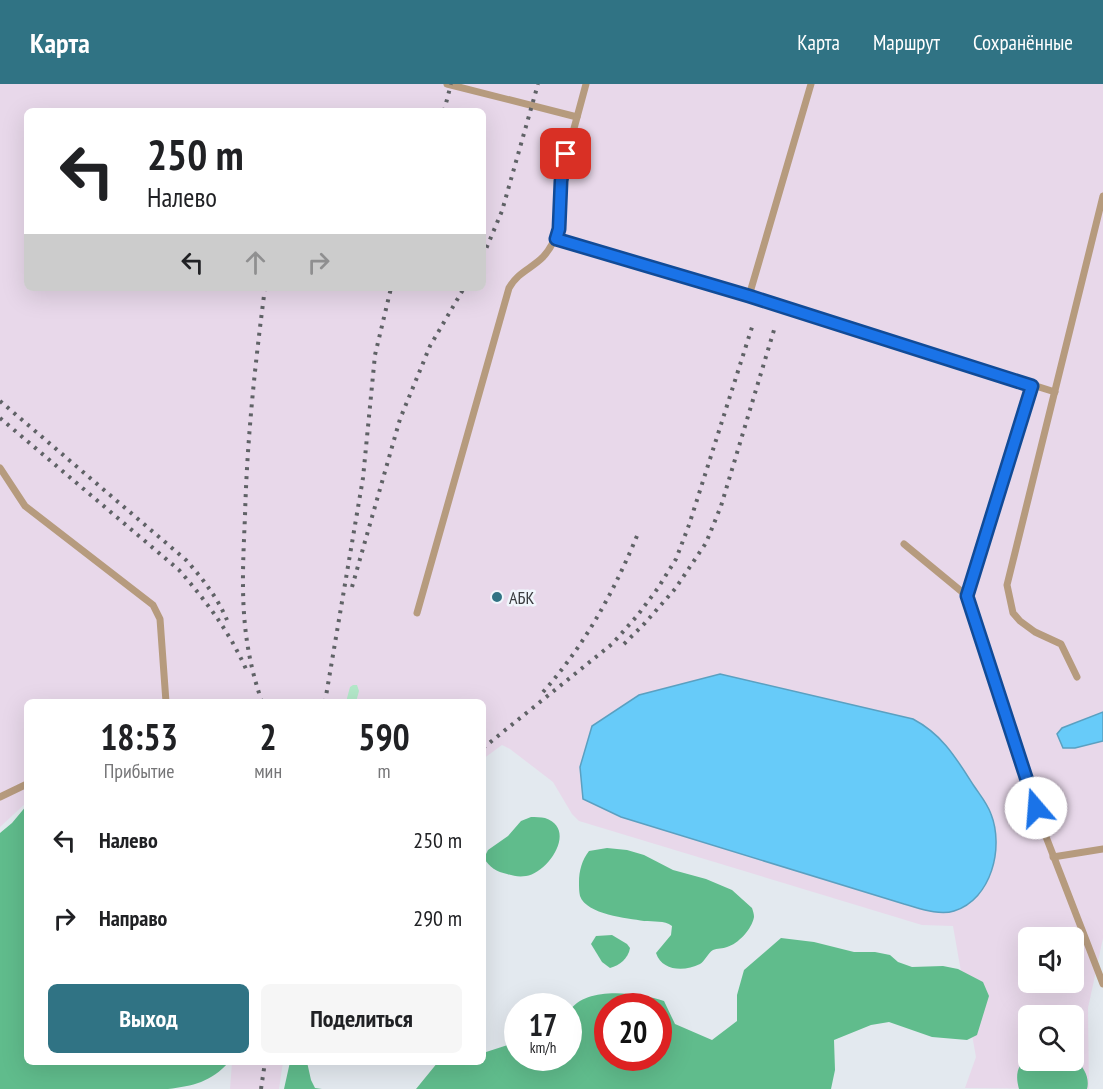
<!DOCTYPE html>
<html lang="ru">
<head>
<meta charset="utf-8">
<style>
	body { margin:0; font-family:"PT Sans Narrow",sans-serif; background:#f6f6f6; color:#202124; height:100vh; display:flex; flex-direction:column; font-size:22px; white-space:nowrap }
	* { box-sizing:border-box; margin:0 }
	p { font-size:20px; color:#757577 }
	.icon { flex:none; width:33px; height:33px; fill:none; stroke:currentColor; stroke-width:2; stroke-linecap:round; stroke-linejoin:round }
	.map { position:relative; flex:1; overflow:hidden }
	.details { position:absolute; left:24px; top:615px; width:462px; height:366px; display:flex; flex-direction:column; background:#fff; border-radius:9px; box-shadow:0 6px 24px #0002 }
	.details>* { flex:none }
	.banner { position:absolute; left:24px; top:24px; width:462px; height:183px; border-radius:9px; box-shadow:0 6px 24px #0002; background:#fff; color:#202124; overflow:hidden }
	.fabs { position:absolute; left:1018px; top:843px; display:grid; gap:12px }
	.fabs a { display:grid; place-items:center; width:66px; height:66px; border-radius:9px; background:#fff; box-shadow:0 6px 24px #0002; font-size:30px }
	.speed { position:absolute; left:504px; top:909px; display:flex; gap:12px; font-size:30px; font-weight:700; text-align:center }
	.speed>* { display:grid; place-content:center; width:78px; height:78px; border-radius:50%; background:#fff; box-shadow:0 6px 24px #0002; line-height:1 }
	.speed small { font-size:15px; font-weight:400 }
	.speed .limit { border:9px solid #d22; background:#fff; color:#111 }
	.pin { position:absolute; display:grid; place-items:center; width:51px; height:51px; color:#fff; margin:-26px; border-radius:12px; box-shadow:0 3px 9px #0006 }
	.me { position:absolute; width:66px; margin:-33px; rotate:342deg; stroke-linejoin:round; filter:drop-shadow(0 0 4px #0008) }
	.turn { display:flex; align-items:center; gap:21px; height:126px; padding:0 24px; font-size:27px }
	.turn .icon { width:78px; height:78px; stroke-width:2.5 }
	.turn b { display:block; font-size:42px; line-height:51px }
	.lanes { display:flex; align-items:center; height:57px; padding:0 24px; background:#0003; justify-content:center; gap:30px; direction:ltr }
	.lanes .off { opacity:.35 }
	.eta { display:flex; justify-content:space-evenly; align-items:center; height:102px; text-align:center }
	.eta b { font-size:36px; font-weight:700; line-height:42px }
	.button { display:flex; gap:12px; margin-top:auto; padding:12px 24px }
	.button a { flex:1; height:69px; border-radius:9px; background:#307384; color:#fff; font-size:24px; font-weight:700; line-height:69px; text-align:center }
	.button a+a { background:#f6f6f6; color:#202124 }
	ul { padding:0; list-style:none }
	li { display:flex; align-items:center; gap:18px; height:78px; padding:0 24px }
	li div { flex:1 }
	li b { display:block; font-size:22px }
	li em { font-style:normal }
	header { display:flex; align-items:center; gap:36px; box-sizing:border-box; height:84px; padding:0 30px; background:#307384; color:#fff }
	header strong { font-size:28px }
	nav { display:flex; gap:33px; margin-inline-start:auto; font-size:21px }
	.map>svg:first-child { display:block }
</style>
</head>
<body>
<header>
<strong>Карта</strong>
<nav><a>Карта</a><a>Маршрут</a><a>Сохранённые</a></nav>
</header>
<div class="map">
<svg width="1103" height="1005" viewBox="0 0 1103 1005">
	<rect width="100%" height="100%" fill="#e3e9ef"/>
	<g fill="#e8d8ea" fill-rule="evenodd">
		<path d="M 0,0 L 1103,0 L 1103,854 L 1088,924 L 1089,1005 L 965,1004 L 976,973 L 953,842 L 922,841 L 579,737 L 572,730 L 553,698 L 510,665 L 502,661 L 483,675 L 483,618 L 27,618 L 27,718 L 0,743 ZM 27,27 L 483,27 L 483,204 L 27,204 ZM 1029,854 L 1074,854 L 1074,898 L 1029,898 ZM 1029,932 L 1074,932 L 1074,976 L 1029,976 Z"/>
		<path d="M 232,978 L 283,978 L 279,1005 L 230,1005 Z"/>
	</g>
	<path fill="#b3e8c9" d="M 353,601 L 357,601 L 359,607 L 356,618 L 346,618 L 350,603 Z"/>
	<g fill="#60bc8c" fill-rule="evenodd">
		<path d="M 27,721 L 27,978 L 229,978 C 211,998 193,1002 168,1005 L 0,1005 L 0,749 L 12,739 Z"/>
		<path d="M 531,733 C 535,733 541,733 545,734 C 578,745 548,789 526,792 C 519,793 513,792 507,790 C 497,788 489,783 484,774 L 488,766 L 508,752 L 521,737 Z"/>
		<path d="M 607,764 L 627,766 L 644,771 L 673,786 L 706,795 L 732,806 L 752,824 C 753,827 754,830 754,833 C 752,845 738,860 727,863 C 723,865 717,864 713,866 C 708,869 705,877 700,880 C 684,888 662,887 656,869 L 671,851 L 672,842 C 664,836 654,838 644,837 C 627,834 587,831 580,812 C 579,808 579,803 579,798 C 579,787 582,776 589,767 Z"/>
		<path d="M 612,851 L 627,860 L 630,864 C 628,875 620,881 610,884 L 602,878 L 591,860 L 596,852 Z"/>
		<path d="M 781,854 L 814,858 L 854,868 L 875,868 L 890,871 L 898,878 L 912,883 L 943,882 L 958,885 L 983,898 L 989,912 L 977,951 L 967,956 L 932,953 L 889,938 L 871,941 L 834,956 L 835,986 L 831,1005 L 416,1005 L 438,978 L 483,978 L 483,969 L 517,958 L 518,974 L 568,974 L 569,928 C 585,901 639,909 664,917 L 675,940 L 712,956 L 737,937 L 737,911 L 744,886 ZM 658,922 L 658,974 L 608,974 L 608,922 Z"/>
		<path d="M 1029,972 L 1029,976 L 1077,977 C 1084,984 1090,994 1087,1005 L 1019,1005 C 1015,991 1017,981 1029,972 Z"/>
		<path d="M 290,978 L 307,978 L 311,996 L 315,1004 L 322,1005 L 284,1005 Z"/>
	</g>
	<g fill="#67cbf9" stroke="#5aa0c1" stroke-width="1.5">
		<path d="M 720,590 L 913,635 C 943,651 956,674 974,702 C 980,711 987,719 991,730 C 1004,763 992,815 954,827 C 939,832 919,824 904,820 L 621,733 L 583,715 L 580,683 L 592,642 L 639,611 Z"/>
		<path d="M 1103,628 L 1103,657 L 1075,664 L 1063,664 L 1057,650 L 1062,644 Z"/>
	</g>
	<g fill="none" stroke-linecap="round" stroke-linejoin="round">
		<g stroke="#b69b7e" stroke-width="7">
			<path d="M 447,0 L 577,33"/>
			<path d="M 556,155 L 749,212 L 1055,308"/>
			<path d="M 749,212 L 811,0"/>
			<path d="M 0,384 L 25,422 L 153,521 L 160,535 L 166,618"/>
			<path d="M 904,460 L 967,512 L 1043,745 L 1103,900"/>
			<path d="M 967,512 L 1032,302"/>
			<path d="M 417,529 L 509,204 C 518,188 531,185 543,173 C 568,145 557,118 563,85 L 586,0"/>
			<path d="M 1077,593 L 1061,560 L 1035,548 L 1020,537 L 1013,529 L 1007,501 L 1103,112"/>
			<path d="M 0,713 L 27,700"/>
			<path d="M 1053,773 L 1103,765"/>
		</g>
		<g stroke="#5f6266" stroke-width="4" stroke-dasharray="3 6" stroke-linecap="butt">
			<path d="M 444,27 L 451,0"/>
			<path d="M 483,172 L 502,127 L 538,0"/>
			<path d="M 0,317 L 186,476 C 203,495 217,513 227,536"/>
			<path d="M 0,334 L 179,486 C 206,517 229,547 246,585"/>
			<path d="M 352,503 L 400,335 L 430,262 L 464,204"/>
			<path d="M 624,560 L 645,539 L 675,505 L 706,459 L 721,422 L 774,246"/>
			<path d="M 543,608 C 585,561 615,506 639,447"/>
			<path d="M 262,618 C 239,552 242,500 245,432 C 247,356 255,280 265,204"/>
			<path d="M 325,618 L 363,394 L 375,271 L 391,204"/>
			<path d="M 483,664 L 612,560 L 637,532 L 658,504 L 676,475 L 689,441 L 753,240"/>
			<path d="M 261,1005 L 265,978"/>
		</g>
	</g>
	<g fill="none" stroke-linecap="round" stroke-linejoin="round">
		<defs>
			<path id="route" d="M 566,70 L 561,97 L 559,145 L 556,155 L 749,212 L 1032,302 L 967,512 L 1036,724"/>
		</defs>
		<use href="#route" stroke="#114b97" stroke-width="15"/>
		<use href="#route" stroke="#1a73e8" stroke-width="10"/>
	</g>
	<circle fill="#307384" stroke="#f0f6fc" stroke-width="2" cx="497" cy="513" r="6"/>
	<g text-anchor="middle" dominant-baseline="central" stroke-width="5" stroke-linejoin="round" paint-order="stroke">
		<g font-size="18" fill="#3a3c3f" stroke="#f0f6fc" text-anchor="start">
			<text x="509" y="513">АБК</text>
		</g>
	</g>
</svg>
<div class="fabs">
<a><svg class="icon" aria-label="sound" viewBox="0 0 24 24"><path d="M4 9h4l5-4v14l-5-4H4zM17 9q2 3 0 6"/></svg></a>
<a><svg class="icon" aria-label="search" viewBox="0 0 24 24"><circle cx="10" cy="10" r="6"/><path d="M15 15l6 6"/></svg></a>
</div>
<div class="speed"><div>17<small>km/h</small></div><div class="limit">20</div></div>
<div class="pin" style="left:566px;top:70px;background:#d93025"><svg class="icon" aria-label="arrive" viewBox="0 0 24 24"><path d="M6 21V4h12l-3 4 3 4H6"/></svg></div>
<svg class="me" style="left:1036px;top:724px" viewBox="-20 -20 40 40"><circle r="19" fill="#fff"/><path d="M0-13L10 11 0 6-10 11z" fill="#1a73e8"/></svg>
<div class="banner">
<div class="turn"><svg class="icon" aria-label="left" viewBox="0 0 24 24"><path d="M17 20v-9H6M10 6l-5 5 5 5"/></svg><div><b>250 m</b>Налево</div></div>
<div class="lanes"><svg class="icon" aria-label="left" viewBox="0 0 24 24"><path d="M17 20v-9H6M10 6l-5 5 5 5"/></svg><svg class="icon off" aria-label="ahead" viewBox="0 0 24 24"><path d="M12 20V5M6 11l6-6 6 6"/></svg><svg class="icon off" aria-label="right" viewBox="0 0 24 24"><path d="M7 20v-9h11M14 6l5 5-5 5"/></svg></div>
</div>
<section class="details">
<div class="eta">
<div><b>18:53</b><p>Прибытие</p></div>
<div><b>2</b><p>мин</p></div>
<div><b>590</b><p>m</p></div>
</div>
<ul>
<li><svg class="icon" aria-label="left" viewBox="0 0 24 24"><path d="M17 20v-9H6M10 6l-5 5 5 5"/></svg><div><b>Налево</b></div><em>250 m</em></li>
<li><svg class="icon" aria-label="right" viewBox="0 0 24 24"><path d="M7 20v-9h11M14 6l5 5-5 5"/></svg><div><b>Направо</b></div><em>290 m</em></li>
</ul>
<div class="button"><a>Выход</a><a>Поделиться</a></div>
</section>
</div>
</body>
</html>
